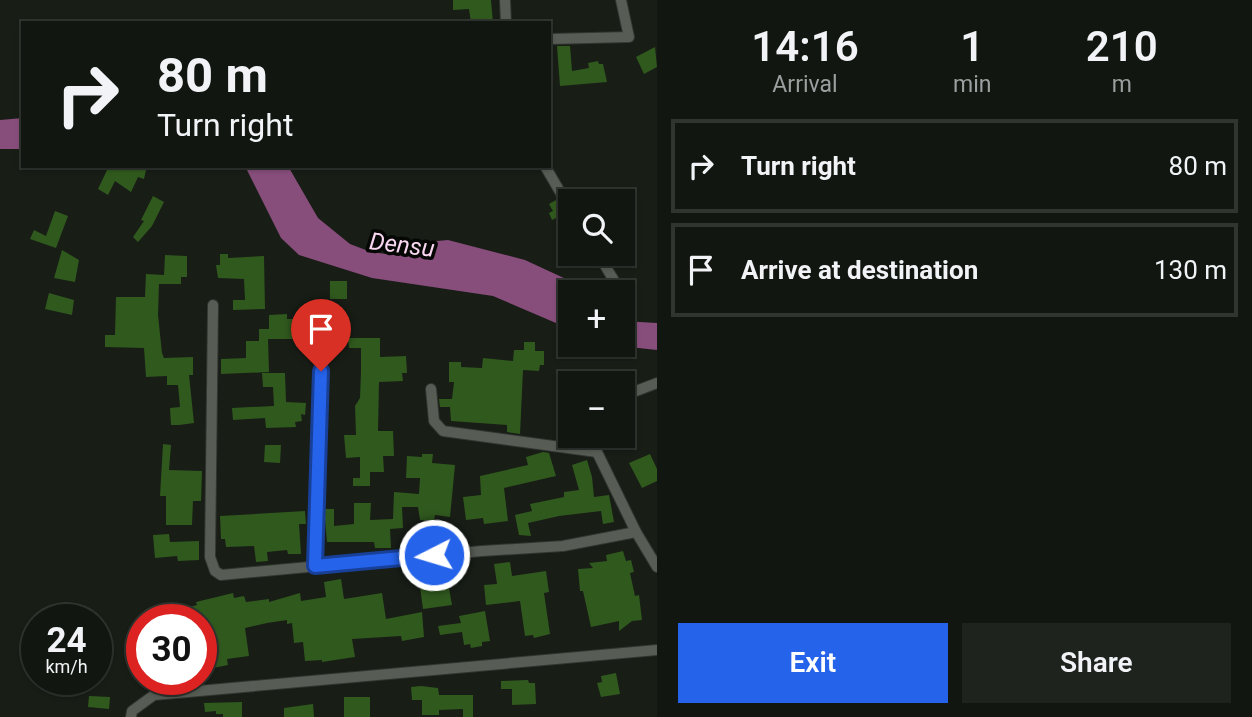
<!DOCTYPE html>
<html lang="en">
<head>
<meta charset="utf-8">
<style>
	body { margin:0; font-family:Roboto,sans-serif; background:#1f231e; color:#f1f3f6; height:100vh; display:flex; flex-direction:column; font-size:26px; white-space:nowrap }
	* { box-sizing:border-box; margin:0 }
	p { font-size:23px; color:#9c9f9f }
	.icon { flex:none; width:38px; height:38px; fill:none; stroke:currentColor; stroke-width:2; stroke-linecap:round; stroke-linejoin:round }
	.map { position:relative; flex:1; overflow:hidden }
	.side { display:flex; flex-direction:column; background:#121610; width:595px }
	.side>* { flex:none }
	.hud { position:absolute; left:21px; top:21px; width:530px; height:147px; border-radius:0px; box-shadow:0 2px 5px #0004,0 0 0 2px #313530; background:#121610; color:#f1f3f6; overflow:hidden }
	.controls { position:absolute; left:558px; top:189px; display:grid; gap:14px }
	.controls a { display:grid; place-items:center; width:77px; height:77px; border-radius:0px; background:#121610; box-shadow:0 2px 5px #0004,0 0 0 2px #313530; font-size:35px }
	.speed { position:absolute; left:21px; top:604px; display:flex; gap:14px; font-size:35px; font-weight:700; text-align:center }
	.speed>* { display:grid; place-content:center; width:91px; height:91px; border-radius:50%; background:#121610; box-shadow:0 2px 5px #0004,0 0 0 2px #313530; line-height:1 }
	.speed small { font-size:18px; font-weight:400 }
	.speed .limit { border:10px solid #d22; background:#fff; color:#111 }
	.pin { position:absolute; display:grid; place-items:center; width:60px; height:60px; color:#fff; margin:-72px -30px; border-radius:50% 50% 50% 0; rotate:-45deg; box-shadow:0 0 7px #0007 }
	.pin .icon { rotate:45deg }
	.me { position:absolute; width:77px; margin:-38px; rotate:265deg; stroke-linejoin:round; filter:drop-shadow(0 0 5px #0008) }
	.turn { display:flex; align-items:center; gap:24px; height:147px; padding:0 21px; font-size:32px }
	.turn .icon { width:91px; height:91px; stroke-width:2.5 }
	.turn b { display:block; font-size:49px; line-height:60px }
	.eta { display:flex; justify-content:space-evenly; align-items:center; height:119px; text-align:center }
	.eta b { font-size:42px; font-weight:600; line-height:49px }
	.cta { display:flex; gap:14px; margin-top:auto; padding:14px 21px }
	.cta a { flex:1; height:80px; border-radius:0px; background:#2563eb; color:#fff; font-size:28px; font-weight:600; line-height:80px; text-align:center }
	.cta a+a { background:#1f231e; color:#f1f3f6 }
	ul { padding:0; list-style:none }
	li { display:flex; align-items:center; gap:21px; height:94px; margin:0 14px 10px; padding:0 7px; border:4px solid #313530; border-radius:0px }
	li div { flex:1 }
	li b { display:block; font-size:26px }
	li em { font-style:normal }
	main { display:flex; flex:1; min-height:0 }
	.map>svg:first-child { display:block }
</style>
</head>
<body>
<main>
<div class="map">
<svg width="657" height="717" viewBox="0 0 657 717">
	<rect width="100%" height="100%" fill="#181d16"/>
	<g fill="#874d7b">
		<path d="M 23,118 L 23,149 L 0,149 L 0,120 Z"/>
		<path d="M 245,166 L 288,166 L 318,218 L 350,244 L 371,252 L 394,255 L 426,242 L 448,240 L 525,260 L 566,279 L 573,292 L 570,292 L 570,329 L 493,296 L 372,278 L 299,255 L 281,238 Z"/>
		<path d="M 623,321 L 657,323 L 657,350 L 610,345 L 623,345 Z"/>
	</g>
	<g fill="#30591e">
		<path d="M 453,0 L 491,0 L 493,23 L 471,23 L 469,9 L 453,10 Z"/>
		<path d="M 557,46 L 570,46 L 572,71 L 589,68 L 588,63 L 598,61 L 599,64 L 603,64 L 607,82 L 560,86 Z"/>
		<path d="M 655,47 L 657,67 L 644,74 L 636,57 Z"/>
		<path d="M 109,166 L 147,166 L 144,179 L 138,177 L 131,192 L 115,181 L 108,195 L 98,189 Z"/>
		<path d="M 153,196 L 164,202 L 152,226 L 138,242 L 133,237 L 144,221 L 141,220 Z"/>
		<path d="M 556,200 L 569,223 L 560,227 L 556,218 L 552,220 L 549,213 L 553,211 L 549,204 Z"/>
		<path d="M 55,211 L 68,216 L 56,248 L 30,239 L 34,230 L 46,236 Z"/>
		<path d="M 62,250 L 79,260 L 75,282 L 54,278 Z"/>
		<path d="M 220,254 L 228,254 L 228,258 L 264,256 L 265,309 L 233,310 L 233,300 L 245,300 L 244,279 L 218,278 L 216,265 L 220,265 Z"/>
		<path d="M 165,255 L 187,256 L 187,277 L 181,277 L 181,284 L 159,284 L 158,315 L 162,353 L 164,358 L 193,357 L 193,375 L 189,375 L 194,423 L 179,425 L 171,425 L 170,408 L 180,407 L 178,385 L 167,385 L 167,376 L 146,377 L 144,348 L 105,347 L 105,335 L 115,335 L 116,297 L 145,297 L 146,274 L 164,275 Z"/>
		<rect x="330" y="281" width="17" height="18"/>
		<path d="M 49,293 L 74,300 L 72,315 L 45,309 Z"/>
		<path d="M 287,314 L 287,319 L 293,319 L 293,339 L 268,339 L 269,372 L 221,374 L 221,359 L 246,358 L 246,341 L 259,341 L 259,329 L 269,329 L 269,315 Z"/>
		<path d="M 348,338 L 380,338 L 380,357 L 406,356 L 407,373 L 402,373 L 403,381 L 379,382 L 378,431 L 393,431 L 394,456 L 383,456 L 384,472 L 370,472 L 370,486 L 353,486 L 353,478 L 360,478 L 360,457 L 346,458 L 344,435 L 356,435 L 355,406 L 360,398 L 361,372 L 361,348 L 349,348 Z"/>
		<path d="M 524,342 L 535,342 L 535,351 L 544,351 L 544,365 L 540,365 L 539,371 L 523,370 L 520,434 L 507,432 L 507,425 L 451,421 L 450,407 L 440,407 L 439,399 L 452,399 L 454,382 L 449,382 L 449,362 L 461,362 L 461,367 L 482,368 L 483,358 L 513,361 L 514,350 L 524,350 Z"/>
		<path d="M 262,373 L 285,373 L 286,402 L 306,403 L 305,415 L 301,414 L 302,421 L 295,422 L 296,427 L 266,428 L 265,418 L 233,420 L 232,408 L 274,406 L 273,387 L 263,387 Z"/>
		<path d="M 163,444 L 171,445 L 169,470 L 202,471 L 201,501 L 193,501 L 192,525 L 166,525 L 166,496 L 160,496 Z"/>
		<path d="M 265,445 L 281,445 L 280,463 L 264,462 Z"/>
		<path d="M 543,452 L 549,453 L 556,476 L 504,488 L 508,521 L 484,524 L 483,518 L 466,520 L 463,497 L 481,495 L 480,476 L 528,465 L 526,457 Z"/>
		<path d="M 422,454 L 433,454 L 432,463 L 455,465 L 450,517 L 435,515 L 434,521 L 420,520 L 418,507 L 402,507 L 403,528 L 390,529 L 391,548 L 375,548 L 374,542 L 327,542 L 324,509 L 334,509 L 334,526 L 354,524 L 354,503 L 371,503 L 370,520 L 393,519 L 394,492 L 419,494 L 420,478 L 406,478 L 407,456 L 422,457 Z"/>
		<path d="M 650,454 L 657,469 L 657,481 L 642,488 L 629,463 Z"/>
		<path d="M 587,460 L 592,477 L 594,497 L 609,495 L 614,522 L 603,524 L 601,511 L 559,516 L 528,523 L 531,536 L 519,535 L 515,515 L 532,511 L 530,504 L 564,497 L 564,492 L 579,490 L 572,465 Z"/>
		<path d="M 305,511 L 306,524 L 299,524 L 301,554 L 288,554 L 287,550 L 267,552 L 268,561 L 256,562 L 254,546 L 226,547 L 225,539 L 221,539 L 220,516 Z"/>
		<path d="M 169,534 L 170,542 L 199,541 L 199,560 L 178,561 L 177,556 L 155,558 L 153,535 Z"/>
		<path d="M 623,551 L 626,561 L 631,560 L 634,572 L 630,573 L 635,596 L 639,595 L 642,620 L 632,621 L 619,631 L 619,621 L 591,627 L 583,591 L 580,591 L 578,569 L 593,568 L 589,563 L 607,561 L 606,555 Z"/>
		<path d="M 510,562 L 512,576 L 546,571 L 549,592 L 544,593 L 550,634 L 534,638 L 533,635 L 525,636 L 520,601 L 486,605 L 484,585 L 497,584 L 494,564 Z"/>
		<path d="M 428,577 L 430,590 L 449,588 L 452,605 L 423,609 L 419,579 Z"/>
		<path d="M 341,579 L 344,599 L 382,593 L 386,619 L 422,612 L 424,637 L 402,641 L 401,636 L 352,639 L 355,657 L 322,662 L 322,660 L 305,661 L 303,642 L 294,643 L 292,623 L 287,624 L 287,620 L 267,623 L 245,628 L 249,656 L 227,659 L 228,665 L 203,670 L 201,620 L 192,620 L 190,607 L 197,605 L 196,602 L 233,593 L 234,598 L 244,596 L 246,602 L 269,599 L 269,602 L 300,593 L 301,601 L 326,597 L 324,582 Z"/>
		<path d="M 485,611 L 490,641 L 482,642 L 482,646 L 471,648 L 470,644 L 464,645 L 462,632 L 440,635 L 438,626 L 461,623 L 459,616 Z"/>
		<path d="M 616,673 L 620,694 L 601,697 L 597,683 L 602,682 L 601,676 Z"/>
		<path d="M 528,680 L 529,683 L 535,683 L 536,704 L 512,705 L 512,689 L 501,689 L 501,681 Z"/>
		<path d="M 421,686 L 438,688 L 439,695 L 473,695 L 473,717 L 463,717 L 463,709 L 439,710 L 439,715 L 422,715 L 422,700 L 412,700 L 411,687 Z"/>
		<path d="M 89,696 L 110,697 L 109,709 L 88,707 Z"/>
		<rect x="344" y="697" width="26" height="20"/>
		<path d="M 242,702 L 242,717 L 223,717 L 223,714 L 216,714 L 216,711 L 205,712 L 204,703 Z"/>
		<path d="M 313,704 L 314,717 L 284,717 L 284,708 Z"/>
	</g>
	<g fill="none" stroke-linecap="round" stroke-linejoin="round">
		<defs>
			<g id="street">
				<path d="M 505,0 L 506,23"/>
				<path d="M 550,39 L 629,37 L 621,0"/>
				<path d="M 545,166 L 570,209"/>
				<path d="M 598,254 L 621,292"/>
				<path d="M 213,305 L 210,557 L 215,571 L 221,575 L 482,551 L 563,546 L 636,532"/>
				<path d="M 431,389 L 434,421 L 443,431 L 597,452"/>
				<path d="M 623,396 L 657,383"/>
				<path d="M 570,425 L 568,429 L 572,444 L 597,452 L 636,532 L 657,567"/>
				<path d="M 315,566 L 321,371"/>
				<path d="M 131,717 L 132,711 L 154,695 L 657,650"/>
			</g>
		</defs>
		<use href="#street" stroke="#323531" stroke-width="12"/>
		<use href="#street" stroke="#575d54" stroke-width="10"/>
	</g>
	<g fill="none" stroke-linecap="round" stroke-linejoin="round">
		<defs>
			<path id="route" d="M 321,371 L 315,566 L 434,555"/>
		</defs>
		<use href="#route" stroke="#184099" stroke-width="18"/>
		<use href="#route" stroke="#2563eb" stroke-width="12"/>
	</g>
	<g text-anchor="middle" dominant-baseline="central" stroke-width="7" stroke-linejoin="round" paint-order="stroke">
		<g font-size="24" font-style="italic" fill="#fad7f1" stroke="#050705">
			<text transform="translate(402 245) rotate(7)">Densu</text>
		</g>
	</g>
</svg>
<div class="controls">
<a><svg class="icon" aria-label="search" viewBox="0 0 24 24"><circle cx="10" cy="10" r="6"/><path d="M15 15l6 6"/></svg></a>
<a>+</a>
<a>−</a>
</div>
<div class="speed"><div>24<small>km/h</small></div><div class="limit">30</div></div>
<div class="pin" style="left:321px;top:371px;background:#d93025"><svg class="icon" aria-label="arrive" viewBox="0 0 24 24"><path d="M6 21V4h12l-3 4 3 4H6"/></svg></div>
<svg class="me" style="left:434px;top:555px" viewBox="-20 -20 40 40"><circle r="17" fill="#2563eb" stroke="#fff" stroke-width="3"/><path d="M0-11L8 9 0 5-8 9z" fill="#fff"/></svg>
<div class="hud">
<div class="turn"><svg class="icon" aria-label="right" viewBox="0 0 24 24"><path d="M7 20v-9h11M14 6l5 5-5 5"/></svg><div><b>80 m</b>Turn right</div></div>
</div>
</div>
<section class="side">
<div class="eta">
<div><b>14:16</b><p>Arrival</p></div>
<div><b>1</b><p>min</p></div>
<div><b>210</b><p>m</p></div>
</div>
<ul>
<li><svg class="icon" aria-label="right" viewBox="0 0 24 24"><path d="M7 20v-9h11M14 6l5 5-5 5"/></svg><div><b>Turn right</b></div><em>80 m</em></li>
<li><svg class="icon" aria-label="arrive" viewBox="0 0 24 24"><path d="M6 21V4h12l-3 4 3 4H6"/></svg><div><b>Arrive at destination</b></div><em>130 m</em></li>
</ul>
<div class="cta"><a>Exit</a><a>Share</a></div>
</section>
</main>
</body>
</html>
